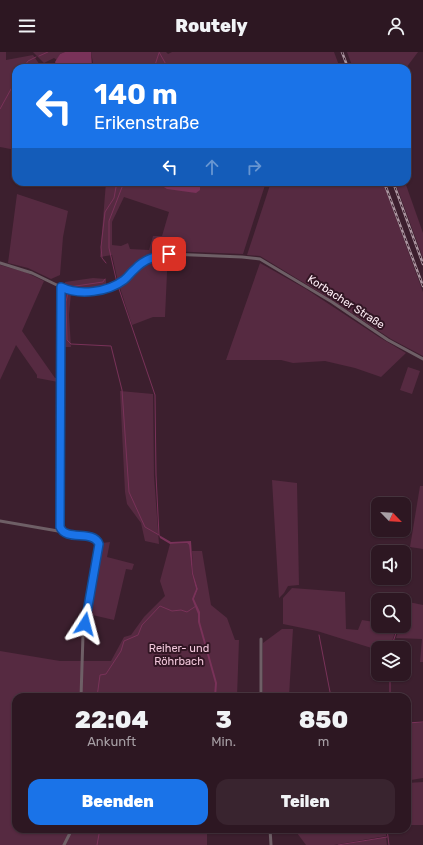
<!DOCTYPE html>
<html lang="de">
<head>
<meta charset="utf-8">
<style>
	body { margin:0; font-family:Rubik,sans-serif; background:#39242f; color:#f1f3f6; height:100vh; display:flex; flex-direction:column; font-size:15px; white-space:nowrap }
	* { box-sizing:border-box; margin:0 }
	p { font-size:13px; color:#a79fa5 }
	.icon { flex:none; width:22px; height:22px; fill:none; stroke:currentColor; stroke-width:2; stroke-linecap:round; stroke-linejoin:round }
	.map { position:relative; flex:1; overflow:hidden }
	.details { position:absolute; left:12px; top:641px; width:399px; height:140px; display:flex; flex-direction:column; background:#2d1722; border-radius:12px; box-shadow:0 1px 3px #0004,0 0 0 1px #483640 }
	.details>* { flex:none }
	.hud { position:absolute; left:12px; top:12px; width:399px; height:122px; border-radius:12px; box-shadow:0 1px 3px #0004,0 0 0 1px #483640; background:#1a73e8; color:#fff; overflow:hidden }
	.needle { width:26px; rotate:115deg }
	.controls { position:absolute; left:371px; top:445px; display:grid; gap:8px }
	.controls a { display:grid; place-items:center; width:40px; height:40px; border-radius:8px; background:#2d1722; box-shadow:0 1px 3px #0004,0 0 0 1px #483640; font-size:20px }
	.pin { position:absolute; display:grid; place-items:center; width:34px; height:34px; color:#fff; margin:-17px; border-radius:8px; box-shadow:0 2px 6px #0006 }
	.me { position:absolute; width:44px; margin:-22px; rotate:9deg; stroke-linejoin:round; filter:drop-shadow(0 0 3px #0008) }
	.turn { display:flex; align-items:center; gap:14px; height:84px; padding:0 16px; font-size:18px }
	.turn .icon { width:52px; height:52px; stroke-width:2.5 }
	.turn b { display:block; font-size:28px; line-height:34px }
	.lanes { display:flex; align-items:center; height:38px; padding:0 16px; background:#0003; justify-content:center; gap:20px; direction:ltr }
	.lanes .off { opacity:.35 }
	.eta { display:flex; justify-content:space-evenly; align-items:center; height:68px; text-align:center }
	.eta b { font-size:24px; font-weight:800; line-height:28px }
	.action { display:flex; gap:8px; margin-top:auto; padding:8px 16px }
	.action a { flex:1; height:46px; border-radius:12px; background:#1a73e8; color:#fff; font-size:16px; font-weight:800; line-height:46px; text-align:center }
	.action a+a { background:#39242f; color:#f1f3f6 }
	header { display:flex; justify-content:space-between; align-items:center; height:52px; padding:0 16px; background:#2d1722; font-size:18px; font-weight:800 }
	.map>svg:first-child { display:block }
</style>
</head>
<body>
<header><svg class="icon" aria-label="menu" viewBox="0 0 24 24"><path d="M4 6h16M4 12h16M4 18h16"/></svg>Routely<svg class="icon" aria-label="person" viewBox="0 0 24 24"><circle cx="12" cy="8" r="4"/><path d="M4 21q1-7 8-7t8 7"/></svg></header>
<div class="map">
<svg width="423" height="793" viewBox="0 0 423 793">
	<rect width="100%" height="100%" fill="#3c1f2e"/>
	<g fill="#562a41" fill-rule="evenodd">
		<path d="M 0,0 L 6,0 L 6,8 L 33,3 L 42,16 L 16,16 L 16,55 L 12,67 L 16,73 L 16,98 L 0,95 Z"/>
		<path d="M 33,0 L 65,0 L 60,2 L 57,8 L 54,6 L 44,11 Z"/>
		<path d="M 91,0 L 166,0 L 168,2 L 172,0 L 334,0 L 340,16 L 91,16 L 93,11 Z"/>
		<path d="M 347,0 L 418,0 L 406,16 L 353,16 Z"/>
		<path d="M 106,130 L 159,130 L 159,133 L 200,138 L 200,130 L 266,130 L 243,202 L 168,199 L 165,265 L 153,265 L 132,273 L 119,233 L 133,221 L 131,220 L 118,230 L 112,203 L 100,205 ZM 124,145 L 169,160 L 162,184 L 153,184 L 149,198 L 130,197 L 128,191 L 121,194 L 112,193 L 112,170 Z"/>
		<path d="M 271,130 L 383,130 L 423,240 L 423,304 L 391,287 L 332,248 L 260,204 L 247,203 Z"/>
		<path d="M 395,130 L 405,130 L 423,181 L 423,206 Z"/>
		<path d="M 17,142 L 68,159 L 63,185 L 60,223 L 51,227 L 28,216 L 8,211 Z"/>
		<path d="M 260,211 L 306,237 L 379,285 L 406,301 L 381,325 L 355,316 L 325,309 L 293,311 L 281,308 L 226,308 Z"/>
		<path d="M 0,213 L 25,220 L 44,229 L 22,279 L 55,326 L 58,326 L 58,330 L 37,326 L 37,323 L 16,293 L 0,328 Z"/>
		<path d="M 93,226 L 106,227 L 106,234 L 85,237 L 64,234 L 65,230 Z"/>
		<path d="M 65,239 L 71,241 L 69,263 L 71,295 L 63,295 Z"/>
		<path d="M 408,315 L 420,319 L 412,342 L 400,338 Z"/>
		<path d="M 120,339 L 153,342 L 154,424 L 159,492 L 145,489 L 141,471 L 127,452 L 125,440 Z"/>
		<path d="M 272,428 L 297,431 L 299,533 L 288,534 L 284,541 L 279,546 Z"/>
		<path d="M 420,434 L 423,434 L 423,497 L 410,495 Z"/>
		<path d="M 110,490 L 107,505 L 134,512 L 132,518 L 126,517 L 114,568 L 88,562 L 97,512 L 101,510 L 98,505 L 102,491 Z"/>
		<path d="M 187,491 L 189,493 L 192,522 L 196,537 L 194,547 L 198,537 L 193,521 L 192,499 L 202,499 L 211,553 L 227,566 L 235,588 L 239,588 L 237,645 L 16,645 L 16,777 L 207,777 L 207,793 L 0,793 L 0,599 L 60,609 L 111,609 L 124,585 L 131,583 L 144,565 L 165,544 L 160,529 L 170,492 Z"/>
		<path d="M 292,536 L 345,540 L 346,577 L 358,578 L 362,568 L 374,570 L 378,553 L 378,574 L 404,574 L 404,549 L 423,553 L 423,610 L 420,610 L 422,587 L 396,586 L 398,580 L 395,580 L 390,596 L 378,596 L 378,598 L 317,579 L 283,572 L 283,546 Z"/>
		<path d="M 282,577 L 293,577 L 289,644 L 263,645 L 263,591 Z"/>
		<path d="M 407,671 L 423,671 L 423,726 L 411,728 L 410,700 L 407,700 Z"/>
		<path d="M 423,730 L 423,773 L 407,773 L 407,731 Z"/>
		<path d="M 294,777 L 386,777 L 386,784 L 334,793 L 306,793 Z"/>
		<path d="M 386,785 L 387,793 L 341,793 Z"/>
	</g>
	<g fill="#793259">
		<path d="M 65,0 L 91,0 L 92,15 L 73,16 L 69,13 L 57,15 L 55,10 L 60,2 Z"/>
		<path d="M 159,130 L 200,130 L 200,138 L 196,141 L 167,137 L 159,132 Z"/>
		<path d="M 159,483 L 171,490 L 191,489 L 193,521 L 198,537 L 194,547 L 200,560 L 200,570 L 217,631 L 216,645 L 214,645 L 215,631 L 198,570 L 198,562 L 192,547 L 196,537 L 192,522 L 189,493 L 187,491 L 170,492 L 160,486 Z"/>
	</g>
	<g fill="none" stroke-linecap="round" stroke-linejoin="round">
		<g stroke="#793259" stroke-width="1">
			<path d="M 159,0 L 168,16"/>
			<path d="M 39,4 L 48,0"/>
			<path d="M 23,16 L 28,9 L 36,5"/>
			<path d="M 154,16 L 159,1"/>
			<path d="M 0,57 L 16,28"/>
			<path d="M 106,211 L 102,206 L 101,195 L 105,160 L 114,146 L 117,130"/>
			<path d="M 105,227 L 103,230 L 69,235 L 66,250 L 67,288 L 71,292 L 111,294 L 122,338 L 129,440 L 145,475 L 159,483"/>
			<path d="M 117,231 L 109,196 L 109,169 L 124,130"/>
			<path d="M 118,234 L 155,343 L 156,423 L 159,483"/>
			<path d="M 319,583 L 331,645"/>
			<path d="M 391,596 L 396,581"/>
			<path d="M 97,645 L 100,623 L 106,622 L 121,599 L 124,589 L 138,583 L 142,573 L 160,554 L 172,559 L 181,558 L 187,560 L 196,554"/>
			<path d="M 390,645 L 390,622"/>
			<path d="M 407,671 L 423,670"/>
			<path d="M 387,777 L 389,793"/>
			<path d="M 97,793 L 100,777"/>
			<path d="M 338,793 L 387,785"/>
		</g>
		<g stroke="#6e5f66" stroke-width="3">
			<path d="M 0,211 L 32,221 L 65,237 L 94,239 L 116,233 L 125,228 L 135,216 L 147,208 L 169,202 L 242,205 L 260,207 L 332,250 L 388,288 L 423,307"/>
			<path d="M 61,235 L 60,475 L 66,481 L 92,486 L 96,487 L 99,493 L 83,583 L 81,645"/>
			<path d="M 0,469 L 58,479 L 62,478"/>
			<path d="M 261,645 L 261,587"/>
			<path d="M 270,777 L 271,793"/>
			<path d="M 64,793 L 72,777"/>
		</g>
		<defs>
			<g id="rail">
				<path d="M 342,0 L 348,16"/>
				<path d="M 384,130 L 423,234"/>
				<path d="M 393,130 L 423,212"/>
			</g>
		</defs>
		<use href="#rail" stroke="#ab95a0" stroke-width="2.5"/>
		<use href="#rail" stroke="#321624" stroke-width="1" stroke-dasharray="3" stroke-linecap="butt"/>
	</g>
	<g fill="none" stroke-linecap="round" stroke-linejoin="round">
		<defs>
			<path id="route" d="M 85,572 L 99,492 C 93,477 66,490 60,475 L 61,235 C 80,244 108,240 124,228 C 128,225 131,220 135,217 C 144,207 156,204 169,202"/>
		</defs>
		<use href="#route" stroke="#114b97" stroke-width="10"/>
		<use href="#route" stroke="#1a73e8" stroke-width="7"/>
	</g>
	<g text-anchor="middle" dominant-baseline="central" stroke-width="4" stroke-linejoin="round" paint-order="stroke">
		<g font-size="11" fill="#ffeef6" stroke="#321624">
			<text transform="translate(346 250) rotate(33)">Korbacher Straße</text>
		</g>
		<g font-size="11" fill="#f2c7db" stroke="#321624">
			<text x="179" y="596">Reiher- und<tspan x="179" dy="13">Röhrbach</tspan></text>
		</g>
	</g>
</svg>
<div class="controls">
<a><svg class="needle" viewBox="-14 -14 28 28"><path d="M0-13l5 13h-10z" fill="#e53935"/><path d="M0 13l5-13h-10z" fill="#a79fa5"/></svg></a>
<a><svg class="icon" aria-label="sound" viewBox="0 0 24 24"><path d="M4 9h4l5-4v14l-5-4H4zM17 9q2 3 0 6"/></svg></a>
<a><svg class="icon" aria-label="search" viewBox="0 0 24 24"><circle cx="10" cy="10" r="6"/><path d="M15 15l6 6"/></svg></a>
<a><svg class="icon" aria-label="layers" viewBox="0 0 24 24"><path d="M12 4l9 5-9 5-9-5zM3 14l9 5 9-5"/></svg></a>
</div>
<div class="pin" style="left:169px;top:202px;background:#d93025"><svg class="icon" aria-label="arrive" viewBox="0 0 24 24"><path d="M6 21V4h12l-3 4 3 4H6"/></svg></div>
<svg class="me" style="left:85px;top:572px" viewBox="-20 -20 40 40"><path d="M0-17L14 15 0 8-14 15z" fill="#1a73e8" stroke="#fff" stroke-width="4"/></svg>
<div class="hud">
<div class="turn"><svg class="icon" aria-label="left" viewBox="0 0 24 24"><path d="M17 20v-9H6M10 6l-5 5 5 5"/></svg><div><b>140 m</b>Erikenstraße</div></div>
<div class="lanes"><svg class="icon" aria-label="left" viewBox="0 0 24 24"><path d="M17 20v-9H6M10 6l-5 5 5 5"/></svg><svg class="icon off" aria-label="ahead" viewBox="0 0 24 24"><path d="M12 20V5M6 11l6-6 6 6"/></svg><svg class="icon off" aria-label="right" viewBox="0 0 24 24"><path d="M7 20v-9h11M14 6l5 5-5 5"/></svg></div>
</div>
<section class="details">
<div class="eta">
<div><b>22:04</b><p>Ankunft</p></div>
<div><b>3</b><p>Min.</p></div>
<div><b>850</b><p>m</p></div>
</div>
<div class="action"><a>Beenden</a><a>Teilen</a></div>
</section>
</div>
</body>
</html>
